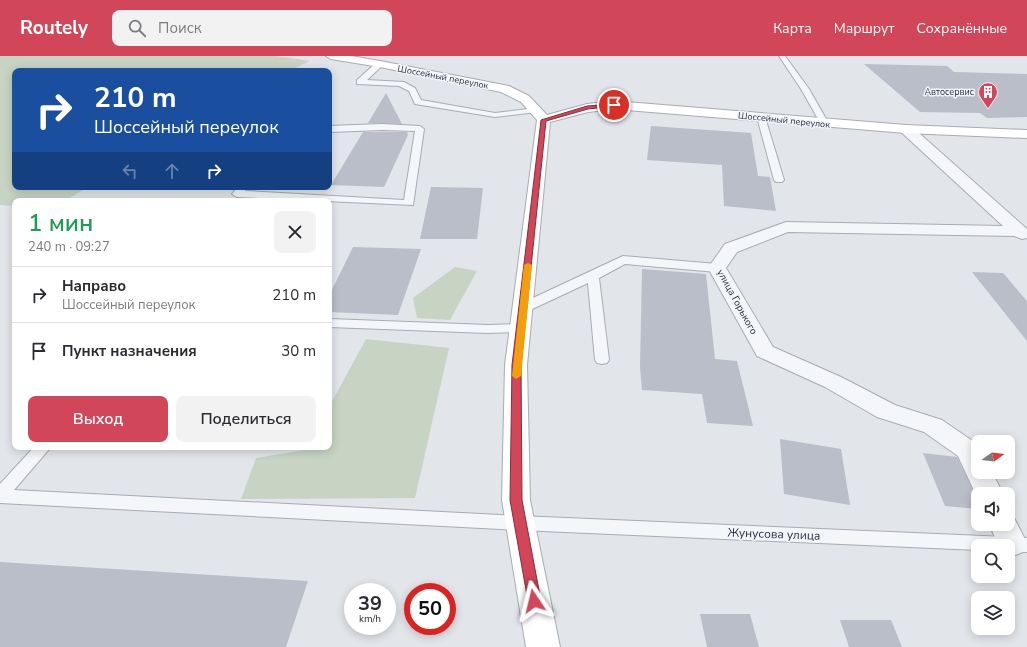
<!DOCTYPE html>
<html lang="ru">
<head>
<meta charset="utf-8">
<style>
	body { margin:0; font-family:"Nunito Sans",sans-serif; background:#f2f2f3; color:#2b2b33; height:100vh; display:flex; flex-direction:column; font-size:15px; white-space:nowrap }
	* { box-sizing:border-box; margin:0 }
	p { font-size:13px; color:#7c7c81 }
	.icon { flex:none; width:22px; height:22px; fill:none; stroke:currentColor; stroke-width:2; stroke-linecap:round; stroke-linejoin:round }
	.map { position:relative; flex:1; overflow:hidden }
	.side { position:absolute; left:12px; top:142px; width:320px; height:252px; display:flex; flex-direction:column; background:#fff; border-radius:8px; box-shadow:0 2px 10px #0003 }
	.side>* { flex:none }
	.banner { position:absolute; left:12px; top:12px; width:320px; height:122px; border-radius:8px; box-shadow:0 2px 10px #0003; background:#1a4fa0; color:#fff; overflow:hidden }
	.needle { width:26px; rotate:75deg }
	.controls { position:absolute; left:971px; top:379px; display:grid; gap:8px }
	.controls a { display:grid; place-items:center; width:44px; height:44px; border-radius:8px; background:#fff; box-shadow:0 2px 10px #0003; font-size:20px }
	.speed { position:absolute; left:344px; top:527px; display:flex; gap:8px; font-size:20px; font-weight:700; text-align:center }
	.speed>* { display:grid; place-content:center; width:52px; height:52px; border-radius:50%; background:#fff; box-shadow:0 2px 10px #0003; line-height:1 }
	.speed small { font-size:10px; font-weight:400 }
	.speed .limit { border:6px solid #d22; background:#fff; color:#111 }
	.pin { position:absolute; display:grid; place-items:center; width:34px; height:34px; color:#fff; margin:-17px; border:2px solid #fff; border-radius:50%; box-shadow:0 1px 4px #0007 }
	.me { position:absolute; width:44px; margin:-22px; rotate:350deg; stroke-linejoin:round; filter:drop-shadow(0 0 3px #0008) }
	.turn { display:flex; align-items:center; gap:14px; height:84px; padding:0 16px; font-size:18px }
	.turn .icon { width:52px; height:52px; stroke-width:2.5 }
	.turn b { display:block; font-size:28px; line-height:34px }
	.lanes { display:flex; align-items:center; height:38px; padding:0 16px; background:#0003; justify-content:center; gap:20px; direction:ltr }
	.lanes .off { opacity:.35 }
	.round { display:grid; place-items:center; flex:none; width:42px; height:42px; border-radius:8px; background:#f2f2f3 }
	.headline { display:flex; align-items:center; justify-content:space-between; height:68px; padding:0 16px }
	h1 { font-size:24px; font-weight:600; line-height:30px; color:#1e9e55 }
	.primary-button { display:flex; gap:8px; margin-top:auto; padding:8px 16px }
	.primary-button a { flex:1; height:46px; border-radius:8px; background:#d14658; color:#fff; font-size:16px; font-weight:600; line-height:46px; text-align:center }
	.primary-button a+a { background:#f2f2f3; color:#2b2b33 }
	ul { padding:0; list-style:none }
	li { display:flex; align-items:center; gap:12px; height:56px; padding:0 16px; border-top:1px solid #e1e1e2 }
	li div { flex:1 }
	li b { display:block; font-size:15px }
	li em { font-style:normal }
	header { display:flex; align-items:center; gap:24px; box-sizing:border-box; height:56px; padding:0 20px; background:#d14658; color:#fff }
	header strong { font-size:19px }
	nav { display:flex; gap:22px; margin-inline-start:auto; font-size:14px }
	.search { width:280px; height:36px; background:#f2f2f3; display:flex; align-items:center; gap:10px; box-sizing:border-box; padding:0 14px; border-radius:8px; color:#7c7c81; font-size:15px }
	.map>svg:first-child { display:block }
</style>
</head>
<body>
<header>
<strong>Routely</strong>
<div class="search"><svg class="icon" aria-label="search" viewBox="0 0 24 24"><circle cx="10" cy="10" r="6"/><path d="M15 15l6 6"/></svg>Поиск</div>
<nav><a>Карта</a><a>Маршрут</a><a>Сохранённые</a></nav>
</header>
<div class="map">
<svg width="1027" height="591" viewBox="0 0 1027 591">
	<rect width="100%" height="100%" fill="#e2e5ea"/>
	<g fill="#c7d4c3">
		<path d="M 0,0 L 276,0 L 310,5 L 289,15 L 15,15 L 15,131 L 88,131 L 65,145 L 15,145 L 15,150 L 0,149 Z"/>
		<path d="M 455,211 L 477,215 L 450,264 L 417,262 L 413,242 Z"/>
		<path d="M 366,283 L 449,292 L 415,442 L 241,443 L 256,402 L 305,394 L 307,391 L 329,391 L 329,351 Z"/>
	</g>
	<g fill="#b9bec8">
		<path d="M 864,8 L 947,10 L 954,16 L 1027,18 L 1027,61 L 987,62 L 980,57 L 920,56 Z"/>
		<path d="M 386,37 L 402,68 L 368,67 Z"/>
		<path d="M 651,70 L 751,77 L 758,120 L 770,121 L 776,155 L 724,150 L 722,109 L 647,104 Z"/>
		<path d="M 363,76 L 407,76 L 408,79 L 384,131 L 331,129 Z"/>
		<path d="M 431,131 L 483,132 L 477,183 L 420,183 Z"/>
		<path d="M 353,191 L 421,193 L 398,259 L 329,256 L 329,240 Z"/>
		<path d="M 642,213 L 706,218 L 715,303 L 737,305 L 753,370 L 707,367 L 702,338 L 642,334 L 640,311 Z"/>
		<path d="M 972,216 L 1003,217 L 1027,245 L 1027,285 Z"/>
		<path d="M 780,383 L 841,393 L 850,449 L 784,438 Z"/>
		<path d="M 923,397 L 957,401 L 978,444 L 978,453 L 945,450 Z"/>
		<path d="M 0,506 L 308,525 L 286,591 L 0,591 Z"/>
		<path d="M 700,558 L 750,558 L 759,591 L 707,591 Z"/>
		<path d="M 840,564 L 891,564 L 902,591 L 849,591 Z"/>
	</g>
	<g fill="none" stroke-linecap="round" stroke-linejoin="round">
		<defs>
			<g id="lane">
				<path d="M 779,0 L 785,0 L 809,33 L 829,68 L 828,70 L 822,70 L 801,33 Z"/>
				<path d="M 377,6 L 380,6 L 384,8 L 367,24 L 404,26 L 415,32 L 421,44 L 495,57 L 536,52 L 540,54 L 536,56 L 495,61 L 415,48 L 409,35 L 399,30 L 357,28 L 357,24 Z"/>
				<path d="M 761,58 L 765,61 L 784,124 L 782,126 L 776,126 L 774,124 L 757,61 Z"/>
				<path d="M 382,68 L 420,70 L 424,73 L 413,149 L 237,141 L 232,138 L 238,131 L 248,131 L 245,135 L 404,144 L 415,75 L 382,74 L 329,76 L 329,70 Z"/>
				<path d="M 623,200 L 717,208 L 721,209 L 723,212 L 721,215 L 717,216 L 625,208 L 599,222 L 609,304 L 607,307 L 602,308 L 597,307 L 595,304 L 588,227 L 528,255 L 518,255 L 517,252 L 518,249 Z"/>
				<path d="M 329,263 L 488,269 L 520,268 L 525,269 L 527,272 L 525,275 L 520,276 L 488,277 L 329,271 Z"/>
				<path d="M 34,391 L 51,391 L 14,434 L 520,460 L 1027,482 L 1027,496 L 1008,496 L 1008,490 L 978,490 L 978,494 L 520,474 L 0,447 L 0,428 Z"/>
			</g>
			<g id="street">
				<path d="M 906,69 L 911,70 L 1027,173 L 1027,182 L 1022,183 L 1014,180 L 788,176 L 737,196 L 726,212 L 773,291 L 841,321 L 895,349 L 942,364 L 977,388 L 978,416 L 992,416 L 1003,438 L 978,438 L 978,443 L 958,400 L 924,376 L 877,361 L 825,331 L 757,300 L 708,212 L 725,188 L 786,166 L 1003,170 L 901,76 L 899,73 L 901,70 Z"/>
				<path d="M 1008,459 L 1013,460 L 1027,487 L 1023,496 L 1013,500 L 1008,498 L 1008,490 L 999,490 L 989,468 L 1008,468 Z"/>
			</g>
			<path id="secondary" d="M 326,0 L 351,0 L 380,5 L 509,30 L 529,40 L 547,59 L 587,48 L 614,45 L 906,69 L 1027,74 L 1027,82 L 906,77 L 614,53 L 588,56 L 550,66 L 527,309 L 530,444 L 560,591 L 526,591 L 502,444 L 505,309 L 537,64 L 521,46 L 501,36 L 380,11 L 331,3 Z"/>
		</defs>
		<use href="#lane" stroke="#a7acb5" stroke-width="2"/>
		<use href="#street" stroke="#a7acb5" stroke-width="2"/>
		<use href="#secondary" stroke="#a7acb5" stroke-width="2"/>
		<use href="#lane" fill="#f5f6f9" fill-rule="evenodd"/>
		<use href="#street" fill="#f5f6f9" fill-rule="evenodd"/>
		<use href="#secondary" fill="#fff" fill-rule="evenodd"/>
	</g>
	<path fill="#d14658" stroke="#882e39" d="M 614,48 L 615,48 L 615,50 L 588,53 L 546,65 L 521,309 L 522,444 L 541,545 L 539,549 L 534,550 L 530,549 L 528,545 L 510,444 L 512,309 L 541,64 L 587,50 Z"/>
	<path fill="#f59e0b" d="M 528,207 L 532,209 L 521,320 L 516,323 L 512,320 L 524,209 Z"/>
	<defs>
		<symbol id="building-pin" viewBox="-11 -11 22 30"><path d="M0 17L-7.5 6A9.5 9.5 0 1 1 7.5 6Z" fill="#d14658" stroke="#f2f4f8"/><path d="M-4-6H4V6H1V3H-1V6H-4ZM-2.5-4.3h1.7v1.8h-1.7ZM.8-4.3h1.7v1.8H.8ZM-2.5-1h1.7V.8h-1.7ZM.8-1h1.7V.8H.8Z" fill="#fff"/></symbol>
	</defs>
	<g fill-rule="evenodd">
		<use href="#building-pin" x="977" y="25" width="22" height="30"/>
	</g>
	<g text-anchor="middle" dominant-baseline="central" stroke-width="3" stroke-linejoin="round" paint-order="stroke">
		<g font-size="9" fill="#2a3243" stroke="#f2f4f8">
			<text transform="translate(443 21) rotate(11)">Шоссейный переулок</text>
			<text transform="translate(784 64) rotate(6)">Шоссейный переулок</text>
		</g>
		<g font-size="9" fill="#2a3243" stroke="#f2f4f8" text-anchor="end">
			<text x="974" y="36">Автосервис</text>
		</g>
		<g font-size="10" fill="#2a3243" stroke="#f2f4f8">
			<text transform="translate(737 246) rotate(61)">улица Горького</text>
		</g>
		<g font-size="12" fill="#2a3243" stroke="#f2f4f8">
			<text transform="translate(774 478) rotate(2)">Жунусова улица</text>
		</g>
	</g>
</svg>
<div class="controls">
<a><svg class="needle" viewBox="-14 -14 28 28"><path d="M0-13l5 13h-10z" fill="#e53935"/><path d="M0 13l5-13h-10z" fill="#7c7c81"/></svg></a>
<a><svg class="icon" aria-label="sound" viewBox="0 0 24 24"><path d="M4 9h4l5-4v14l-5-4H4zM17 9q2 3 0 6"/></svg></a>
<a><svg class="icon" aria-label="search" viewBox="0 0 24 24"><circle cx="10" cy="10" r="6"/><path d="M15 15l6 6"/></svg></a>
<a><svg class="icon" aria-label="layers" viewBox="0 0 24 24"><path d="M12 4l9 5-9 5-9-5zM3 14l9 5 9-5"/></svg></a>
</div>
<div class="speed"><div>39<small>km/h</small></div><div class="limit">50</div></div>
<div class="pin" style="left:614px;top:49px;background:#d93025"><svg class="icon" aria-label="arrive" viewBox="0 0 24 24"><path d="M6 21V4h12l-3 4 3 4H6"/></svg></div>
<svg class="me" style="left:534px;top:545px" viewBox="-20 -20 40 40"><path d="M0-17L14 15 0 8-14 15z" fill="#d14658" stroke="#fff" stroke-width="4"/></svg>
<div class="banner">
<div class="turn"><svg class="icon" aria-label="right" viewBox="0 0 24 24"><path d="M7 20v-9h11M14 6l5 5-5 5"/></svg><div><b>210 m</b>Шоссейный переулок</div></div>
<div class="lanes"><svg class="icon off" aria-label="left" viewBox="0 0 24 24"><path d="M17 20v-9H6M10 6l-5 5 5 5"/></svg><svg class="icon off" aria-label="ahead" viewBox="0 0 24 24"><path d="M12 20V5M6 11l6-6 6 6"/></svg><svg class="icon" aria-label="right" viewBox="0 0 24 24"><path d="M7 20v-9h11M14 6l5 5-5 5"/></svg></div>
</div>
<section class="side">
<div class="headline"><div><h1>1 мин</h1><p>240 m · 09:27</p></div><a class="round"><svg class="icon" aria-label="close" viewBox="0 0 24 24"><path d="M6 6l12 12M18 6L6 18"/></svg></a></div>
<ul>
<li><svg class="icon" aria-label="right" viewBox="0 0 24 24"><path d="M7 20v-9h11M14 6l5 5-5 5"/></svg><div><b>Направо</b><p>Шоссейный переулок</p></div><em>210 m</em></li>
<li><svg class="icon" aria-label="arrive" viewBox="0 0 24 24"><path d="M6 21V4h12l-3 4 3 4H6"/></svg><div><b>Пункт назначения</b></div><em>30 m</em></li>
</ul>
<div class="primary-button"><a>Выход</a><a>Поделиться</a></div>
</section>
</div>
</body>
</html>
